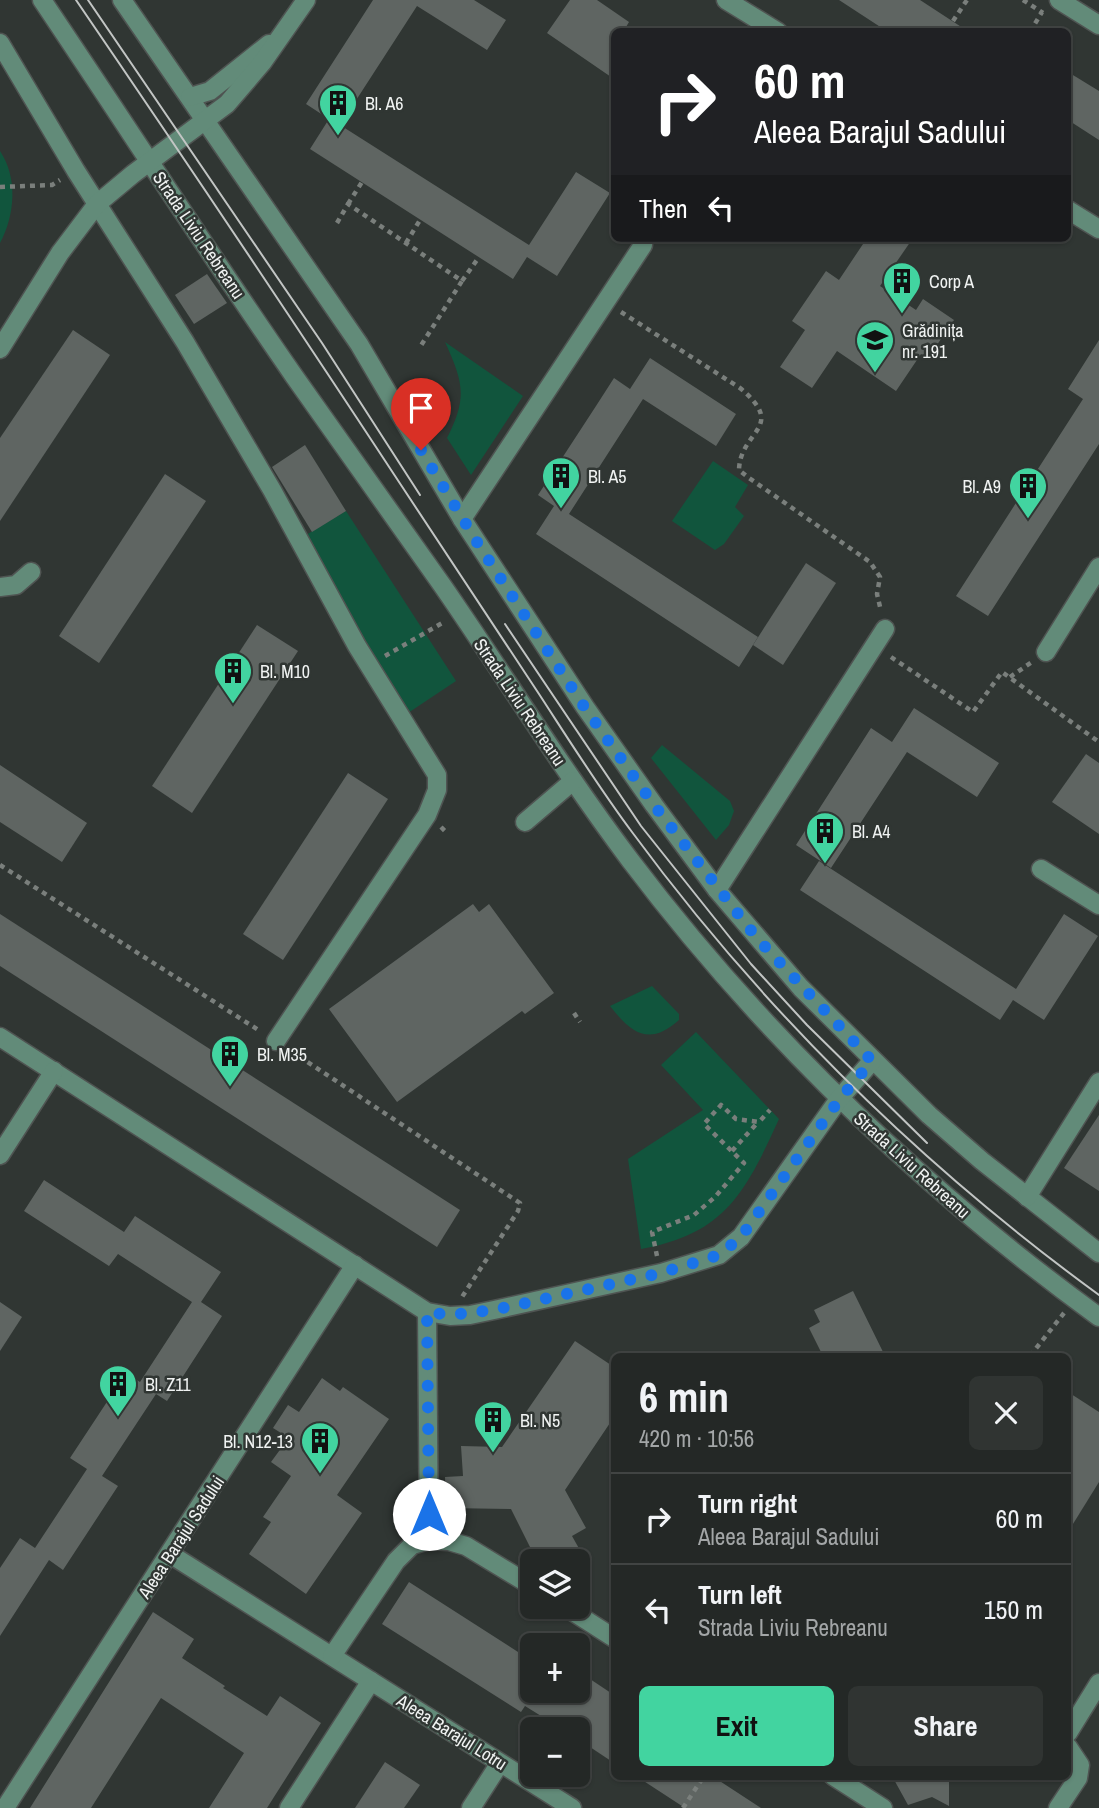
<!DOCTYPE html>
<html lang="en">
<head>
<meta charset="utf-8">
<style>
	body { margin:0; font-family:"Archivo Narrow",sans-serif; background:#303432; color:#f1f3f6; height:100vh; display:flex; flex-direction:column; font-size:26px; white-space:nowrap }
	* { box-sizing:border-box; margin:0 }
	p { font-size:23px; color:#a3a6a7 }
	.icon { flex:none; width:38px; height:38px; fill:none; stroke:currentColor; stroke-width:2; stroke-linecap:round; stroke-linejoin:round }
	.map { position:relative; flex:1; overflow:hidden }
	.side { position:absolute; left:611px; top:1353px; width:460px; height:427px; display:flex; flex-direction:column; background:#242826; border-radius:10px; box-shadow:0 2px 5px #0004,0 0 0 2px #414443 }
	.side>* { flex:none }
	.hud { position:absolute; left:611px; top:28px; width:460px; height:214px; border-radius:10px; box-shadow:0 2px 5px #0004,0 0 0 2px #414443; background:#202124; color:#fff; overflow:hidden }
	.fabs { position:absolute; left:520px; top:1549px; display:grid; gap:14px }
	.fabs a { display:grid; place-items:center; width:70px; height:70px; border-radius:10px; background:#242826; box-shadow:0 2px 5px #0004,0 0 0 2px #414443; font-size:35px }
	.pin { position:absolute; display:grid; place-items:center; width:60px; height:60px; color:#fff; margin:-72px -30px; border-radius:50% 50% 50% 0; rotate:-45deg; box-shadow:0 0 7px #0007 }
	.pin .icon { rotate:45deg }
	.me { position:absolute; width:77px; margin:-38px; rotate:0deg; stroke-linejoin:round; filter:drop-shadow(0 0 5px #0008) }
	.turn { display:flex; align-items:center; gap:24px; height:147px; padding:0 28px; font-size:32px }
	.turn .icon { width:91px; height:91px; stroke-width:2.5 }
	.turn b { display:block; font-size:49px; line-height:60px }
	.then { display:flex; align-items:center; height:66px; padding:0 28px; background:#0003; gap:14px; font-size:26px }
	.round { display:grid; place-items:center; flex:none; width:74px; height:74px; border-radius:10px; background:#303432 }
	.overview { display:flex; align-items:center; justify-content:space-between; height:119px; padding:0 28px }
	h1 { font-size:42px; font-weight:700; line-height:52px }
	.primary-button { display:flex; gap:14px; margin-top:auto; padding:14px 28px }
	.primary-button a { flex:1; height:80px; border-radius:10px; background:#42d4a0; color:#111; font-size:28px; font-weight:700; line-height:80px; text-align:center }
	.primary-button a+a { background:#303432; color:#f1f3f6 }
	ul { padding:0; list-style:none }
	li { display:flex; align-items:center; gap:21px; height:91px; padding:0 28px; border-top:2px solid #414443 }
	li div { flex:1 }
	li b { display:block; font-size:26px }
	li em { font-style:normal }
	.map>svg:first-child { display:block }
</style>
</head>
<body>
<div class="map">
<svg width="1099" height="1808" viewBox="0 0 1099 1808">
	<rect width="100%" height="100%" fill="#303633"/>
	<g fill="#11553d">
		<path d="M 0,151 C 18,178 15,215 0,243 Z"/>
		<path d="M 445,342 L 523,396 L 471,475 L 447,438 C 468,397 463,382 445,342 Z"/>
		<path d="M 713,461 L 748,485 L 735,507 L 744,516 L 724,544 L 715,550 L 672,521 Z"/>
		<path d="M 346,511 L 456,681 L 408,713 L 301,538 Z"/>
		<path d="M 662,745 L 730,801 L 734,811 L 729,825 L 716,840 L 651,758 Z"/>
		<path d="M 652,986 L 679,1014 L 679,1020 C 649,1047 631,1033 610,1006 Z"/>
		<path d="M 696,1032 L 779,1119 C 746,1191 726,1234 641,1249 L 628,1159 L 703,1110 L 661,1065 Z"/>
	</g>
	<g fill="#5f6562">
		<path d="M 373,0 L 474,0 L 506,20 L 487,50 L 417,6 L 340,125 L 529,245 L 576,172 L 610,193 L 557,276 L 527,257 L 513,279 L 310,149 L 329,119 L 306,104 Z"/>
		<path d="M 570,0 L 597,0 L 629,22 L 623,32 L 614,32 L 614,79 L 547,33 Z"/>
		<path d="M 839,0 L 920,0 L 969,32 L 888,32 Z"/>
		<path d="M 1068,72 L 1099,91 L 1099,140 L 1068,120 Z"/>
		<path d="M 867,238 L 913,238 L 880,286 L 916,310 L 923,299 L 954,320 L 928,358 L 921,354 L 896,391 L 837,351 L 812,388 L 780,367 L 805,330 L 792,321 L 826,271 L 839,280 Z"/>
		<path d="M 207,274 L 227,303 L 194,324 L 175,295 Z"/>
		<path d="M 73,330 L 110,355 L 0,521 L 0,438 Z"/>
		<path d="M 1099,340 L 1099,444 L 988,616 L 956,596 L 1083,399 L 1068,389 Z"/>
		<path d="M 650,358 L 736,414 L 716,446 L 643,399 L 569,514 L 758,637 L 739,667 L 536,534 L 554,506 L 538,495 L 596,406 L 614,378 L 630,389 Z"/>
		<path d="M 305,445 L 346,511 L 312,532 L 272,467 Z"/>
		<path d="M 165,474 L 206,501 L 99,663 L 59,636 Z"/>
		<path d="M 806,563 L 836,583 L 783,665 L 753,645 Z"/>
		<path d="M 257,625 L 298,651 L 192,813 L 152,786 Z"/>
		<path d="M 914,708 L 999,763 L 977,797 L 907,752 L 831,868 L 796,845 L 871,728 L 892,742 Z"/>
		<path d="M 1086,754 L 1099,763 L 1099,834 L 1052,802 Z"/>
		<path d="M 0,765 L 87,823 L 62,862 L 0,822 Z"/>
		<path d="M 348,773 L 388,799 L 283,960 L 243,934 Z"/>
		<path d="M 819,861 L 1016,989 L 1064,914 L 1098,936 L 1044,1020 L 1013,1000 L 1000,1020 L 800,890 Z"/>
		<path d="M 473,904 L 479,912 L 489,904 L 554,993 L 525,1014 L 522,1011 L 397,1102 L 329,1009 Z"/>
		<path d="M 0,914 L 460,1210 L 437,1247 L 0,966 Z"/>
		<path d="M 1099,1115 L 1099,1191 L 1064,1168 Z"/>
		<path d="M 44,1180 L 124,1232 L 135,1216 L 221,1272 L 201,1302 L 222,1316 L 167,1401 L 156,1394 L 102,1476 L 118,1486 L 63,1570 L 49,1560 L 0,1636 L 0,1568 L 20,1538 L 35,1548 L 87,1469 L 70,1458 L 126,1373 L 140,1382 L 192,1302 L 118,1254 L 109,1266 L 24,1211 Z"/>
		<path d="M 853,1291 L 885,1356 L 823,1356 L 809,1328 L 820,1322 L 814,1310 Z"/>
		<path d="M 0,1302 L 22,1317 L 0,1351 Z"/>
		<path d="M 575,1341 L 614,1367 L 614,1417 L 565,1490 L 586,1528 L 572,1536 L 581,1552 L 563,1561 L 537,1561 L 511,1509 L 446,1508 L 445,1477 L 463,1476 L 461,1446 L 502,1447 Z"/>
		<path d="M 322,1378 L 340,1391 L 343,1387 L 389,1419 L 337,1495 L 362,1513 L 306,1594 L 249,1554 L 271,1522 L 263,1517 L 291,1476 L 271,1462 L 282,1447 L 275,1443 L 281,1433 L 273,1428 L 288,1405 L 299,1412 Z"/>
		<path d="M 1068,1392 L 1099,1412 L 1099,1482 L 1068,1532 Z"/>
		<path d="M 409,1582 L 532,1661 L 532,1690 L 578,1690 L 578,1671 L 614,1695 L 614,1763 L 578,1739 L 578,1729 L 562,1729 L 525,1706 L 521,1712 L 382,1624 Z"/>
		<path d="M 153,1612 L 194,1639 L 182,1658 L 225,1686 L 223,1688 L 267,1716 L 280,1696 L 321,1723 L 267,1808 L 209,1808 L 244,1753 L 161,1698 L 91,1808 L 30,1808 Z"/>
		<path d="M 385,1762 L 420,1785 L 404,1808 L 355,1808 Z"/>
		<path d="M 636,1776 L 712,1776 L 761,1808 L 685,1808 Z"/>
		<path d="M 892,1776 L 949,1776 L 949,1806 L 932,1797 L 908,1805 Z"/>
	</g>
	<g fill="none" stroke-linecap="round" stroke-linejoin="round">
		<defs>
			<g id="minor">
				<path d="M 42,0 C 126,125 208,252 294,376 C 343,446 393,515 442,585 C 505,676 563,771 630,860 C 763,1036 921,1187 1099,1317"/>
				<path d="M 122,0 L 359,344 L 462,519 L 585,707 L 654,805 L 717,890 L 801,988 L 929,1115 L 982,1161 L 1099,1253"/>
				<path d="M 726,0 L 778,32"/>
				<path d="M 1059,0 L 1099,25"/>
				<path d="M 0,43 L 76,171 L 185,342 L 272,490 L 357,646 L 437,775 L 437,790 L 427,815 L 276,1041"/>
				<path d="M 190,97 L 210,91 L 269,44"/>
				<path d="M 1068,210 L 1099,229"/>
				<path d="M 0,349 L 60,253 L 97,204 L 133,174 L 227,104 L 262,63 L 306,0"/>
				<path d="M 462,519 L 643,245"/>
				<path d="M 0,587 L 16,585 L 31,572"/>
				<path d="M 1046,652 L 1099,567"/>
				<path d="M 525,822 L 573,781"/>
				<path d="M 1041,869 L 1099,905"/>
				<path d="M 717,890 L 885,629"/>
				<path d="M 0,1037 L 427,1312 L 450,1316 L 470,1315 L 494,1310 L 661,1273 L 719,1255 L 741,1237 L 839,1099 L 872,1061"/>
				<path d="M 0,1155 L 54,1071"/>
				<path d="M 1027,1197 L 1099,1082"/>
				<path d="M 427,1312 L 429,1540"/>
				<path d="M 170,1554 L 572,1808"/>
				<path d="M 564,1606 L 614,1638"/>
				<path d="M 332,1656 L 396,1561 L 412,1545 L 429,1540 L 449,1541 L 466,1546 L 532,1586"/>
				<path d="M 1068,1733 L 1099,1683"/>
				<path d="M 833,1776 L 883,1808"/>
				<path d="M 5,1808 L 355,1265"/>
				<path d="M 289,1808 L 371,1681"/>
				<path d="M 471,1808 L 500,1763"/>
				<path d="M 1058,1808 L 1078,1778 L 1080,1765 L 1068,1747"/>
			</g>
		</defs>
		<use href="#minor" stroke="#4f5452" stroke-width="21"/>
		<g stroke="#7a7f7c" stroke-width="4.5" stroke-dasharray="5 5" stroke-linecap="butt">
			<path d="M 1023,0 L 1043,13"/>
			<path d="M 953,21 L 967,0"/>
			<path d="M 1030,32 L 1042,12"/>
			<path d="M 0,187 L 52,185 L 60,180"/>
			<path d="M 348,204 L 362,182"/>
			<path d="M 337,223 L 348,204 L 462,281 L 420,347"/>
			<path d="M 406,243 L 420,220"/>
			<path d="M 462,281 L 479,257"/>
			<path d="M 621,312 L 740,388 C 788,428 740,430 739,470 L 749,478 L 870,562 L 880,577 L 877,594 L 881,611"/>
			<path d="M 385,656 L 444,622"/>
			<path d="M 891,657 L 973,712 L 1002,672 L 1099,742"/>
			<path d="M 1010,677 L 1032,662"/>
			<path d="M 441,827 L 448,834"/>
			<path d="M 0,865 L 260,1031"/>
			<path d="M 574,1013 L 580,1022"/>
			<path d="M 291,1051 L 520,1203 L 518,1211 L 462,1297"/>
			<path d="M 732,1151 L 758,1122"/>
			<path d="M 657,1256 L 652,1232 L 694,1215 L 715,1197 L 744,1163 L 704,1124 L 721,1105 L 736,1119 L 759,1122 L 770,1110"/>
			<path d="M 1030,1356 L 1064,1313"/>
			<path d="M 683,1808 L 704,1776"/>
		</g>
		<use href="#minor" stroke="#628b79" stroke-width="18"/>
		<g stroke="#c2c5c4" stroke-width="2">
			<path d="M 76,0 C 186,161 294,322 401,485 C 447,555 493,625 539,694 C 569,740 599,788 632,832 C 763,1010 921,1165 1099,1295"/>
			<path d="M 88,0 L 322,343 L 420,495"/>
			<path d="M 505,624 L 641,826 L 751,964 L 807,1025 L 927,1143"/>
		</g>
	</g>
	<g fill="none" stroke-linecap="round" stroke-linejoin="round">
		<path stroke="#1a73e8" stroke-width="12" stroke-dasharray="0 21.6" d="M 421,450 L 475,539 L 585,708 L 654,805 L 756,937 L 872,1061 L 839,1100 L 741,1237 L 719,1255 L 661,1273 L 494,1310 L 450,1315 L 427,1312 L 429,1514"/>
	</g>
	<defs>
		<symbol id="building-pin" viewBox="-11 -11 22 30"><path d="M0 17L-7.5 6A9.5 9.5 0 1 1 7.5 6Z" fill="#42d4a0" stroke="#303633"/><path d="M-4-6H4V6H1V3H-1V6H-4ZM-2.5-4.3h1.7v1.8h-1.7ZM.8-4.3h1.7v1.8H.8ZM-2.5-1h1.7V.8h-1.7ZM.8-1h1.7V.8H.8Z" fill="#111"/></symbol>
		<symbol id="school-pin" viewBox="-11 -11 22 30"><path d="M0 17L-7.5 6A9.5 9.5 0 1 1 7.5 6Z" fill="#42d4a0" stroke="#303633"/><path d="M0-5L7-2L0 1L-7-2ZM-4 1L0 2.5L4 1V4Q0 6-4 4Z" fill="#111"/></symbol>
	</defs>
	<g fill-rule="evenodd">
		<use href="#building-pin" x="316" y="81" width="44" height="60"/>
		<use href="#building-pin" x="880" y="259" width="44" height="60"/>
		<use href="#school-pin" x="853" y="318" width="44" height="60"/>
		<use href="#building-pin" x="539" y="454" width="44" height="60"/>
		<use href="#building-pin" x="1006" y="464" width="44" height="60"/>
		<use href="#building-pin" x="211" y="649" width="44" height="60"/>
		<use href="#building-pin" x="803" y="809" width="44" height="60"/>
		<use href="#building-pin" x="208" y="1032" width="44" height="60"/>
		<use href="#building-pin" x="96" y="1362" width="44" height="60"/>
		<use href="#building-pin" x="471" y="1398" width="44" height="60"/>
		<use href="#building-pin" x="298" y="1419" width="44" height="60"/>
	</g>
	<g text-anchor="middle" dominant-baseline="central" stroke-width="5" stroke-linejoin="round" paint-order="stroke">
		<g font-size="18" fill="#f0f3f2" stroke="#303633" text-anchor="start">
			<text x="365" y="103">Bl. A6</text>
			<text x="929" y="281">Corp A</text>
			<text x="902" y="330">Grădinița<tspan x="902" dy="21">nr. 191</tspan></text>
			<text x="588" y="476">Bl. A5</text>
			<text x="1001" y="486" text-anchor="end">Bl. A9</text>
			<text x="260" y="671">Bl. M10</text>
			<text x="852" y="831">Bl. A4</text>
			<text x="257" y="1054">Bl. M35</text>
			<text x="145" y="1384">Bl. Z11</text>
			<text x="520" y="1420">Bl. N5</text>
			<text x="293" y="1441" text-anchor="end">Bl. N12-13</text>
		</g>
		<g font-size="18" fill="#f0f3f2" stroke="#303633">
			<text transform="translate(199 235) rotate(56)">Strada Liviu Rebreanu</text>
			<text transform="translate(520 702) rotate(56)">Strada Liviu Rebreanu</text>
			<text transform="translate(912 1165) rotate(42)">Strada Liviu Rebreanu</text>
			<text transform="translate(181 1537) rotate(-57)">Aleea Barajul Sadului</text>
			<text transform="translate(452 1732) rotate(32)">Aleea Barajul Lotru</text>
		</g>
	</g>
</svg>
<div class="fabs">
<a><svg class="icon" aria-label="layers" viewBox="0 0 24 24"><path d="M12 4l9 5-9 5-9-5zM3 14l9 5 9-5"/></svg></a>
<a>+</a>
<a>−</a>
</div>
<div class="pin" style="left:421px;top:450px;background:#d93025"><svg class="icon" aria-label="arrive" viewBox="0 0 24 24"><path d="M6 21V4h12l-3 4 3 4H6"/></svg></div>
<svg class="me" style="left:429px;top:1514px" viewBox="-20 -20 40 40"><circle r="19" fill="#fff"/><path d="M0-13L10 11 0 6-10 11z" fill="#1a73e8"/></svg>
<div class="hud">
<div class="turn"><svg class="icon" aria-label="right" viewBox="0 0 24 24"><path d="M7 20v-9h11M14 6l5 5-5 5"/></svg><div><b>60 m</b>Aleea Barajul Sadului</div></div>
<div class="then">Then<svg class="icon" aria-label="left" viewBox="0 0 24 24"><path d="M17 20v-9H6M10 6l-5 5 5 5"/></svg></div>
</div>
<section class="side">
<div class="overview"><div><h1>6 min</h1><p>420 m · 10:56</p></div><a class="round"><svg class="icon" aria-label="close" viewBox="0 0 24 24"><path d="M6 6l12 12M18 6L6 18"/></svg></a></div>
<ul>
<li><svg class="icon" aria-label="right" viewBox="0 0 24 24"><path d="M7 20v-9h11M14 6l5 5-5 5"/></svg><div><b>Turn right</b><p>Aleea Barajul Sadului</p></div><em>60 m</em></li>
<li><svg class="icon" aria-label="left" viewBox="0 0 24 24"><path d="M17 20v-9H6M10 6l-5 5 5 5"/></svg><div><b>Turn left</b><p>Strada Liviu Rebreanu</p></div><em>150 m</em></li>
</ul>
<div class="primary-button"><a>Exit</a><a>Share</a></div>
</section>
</div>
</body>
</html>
